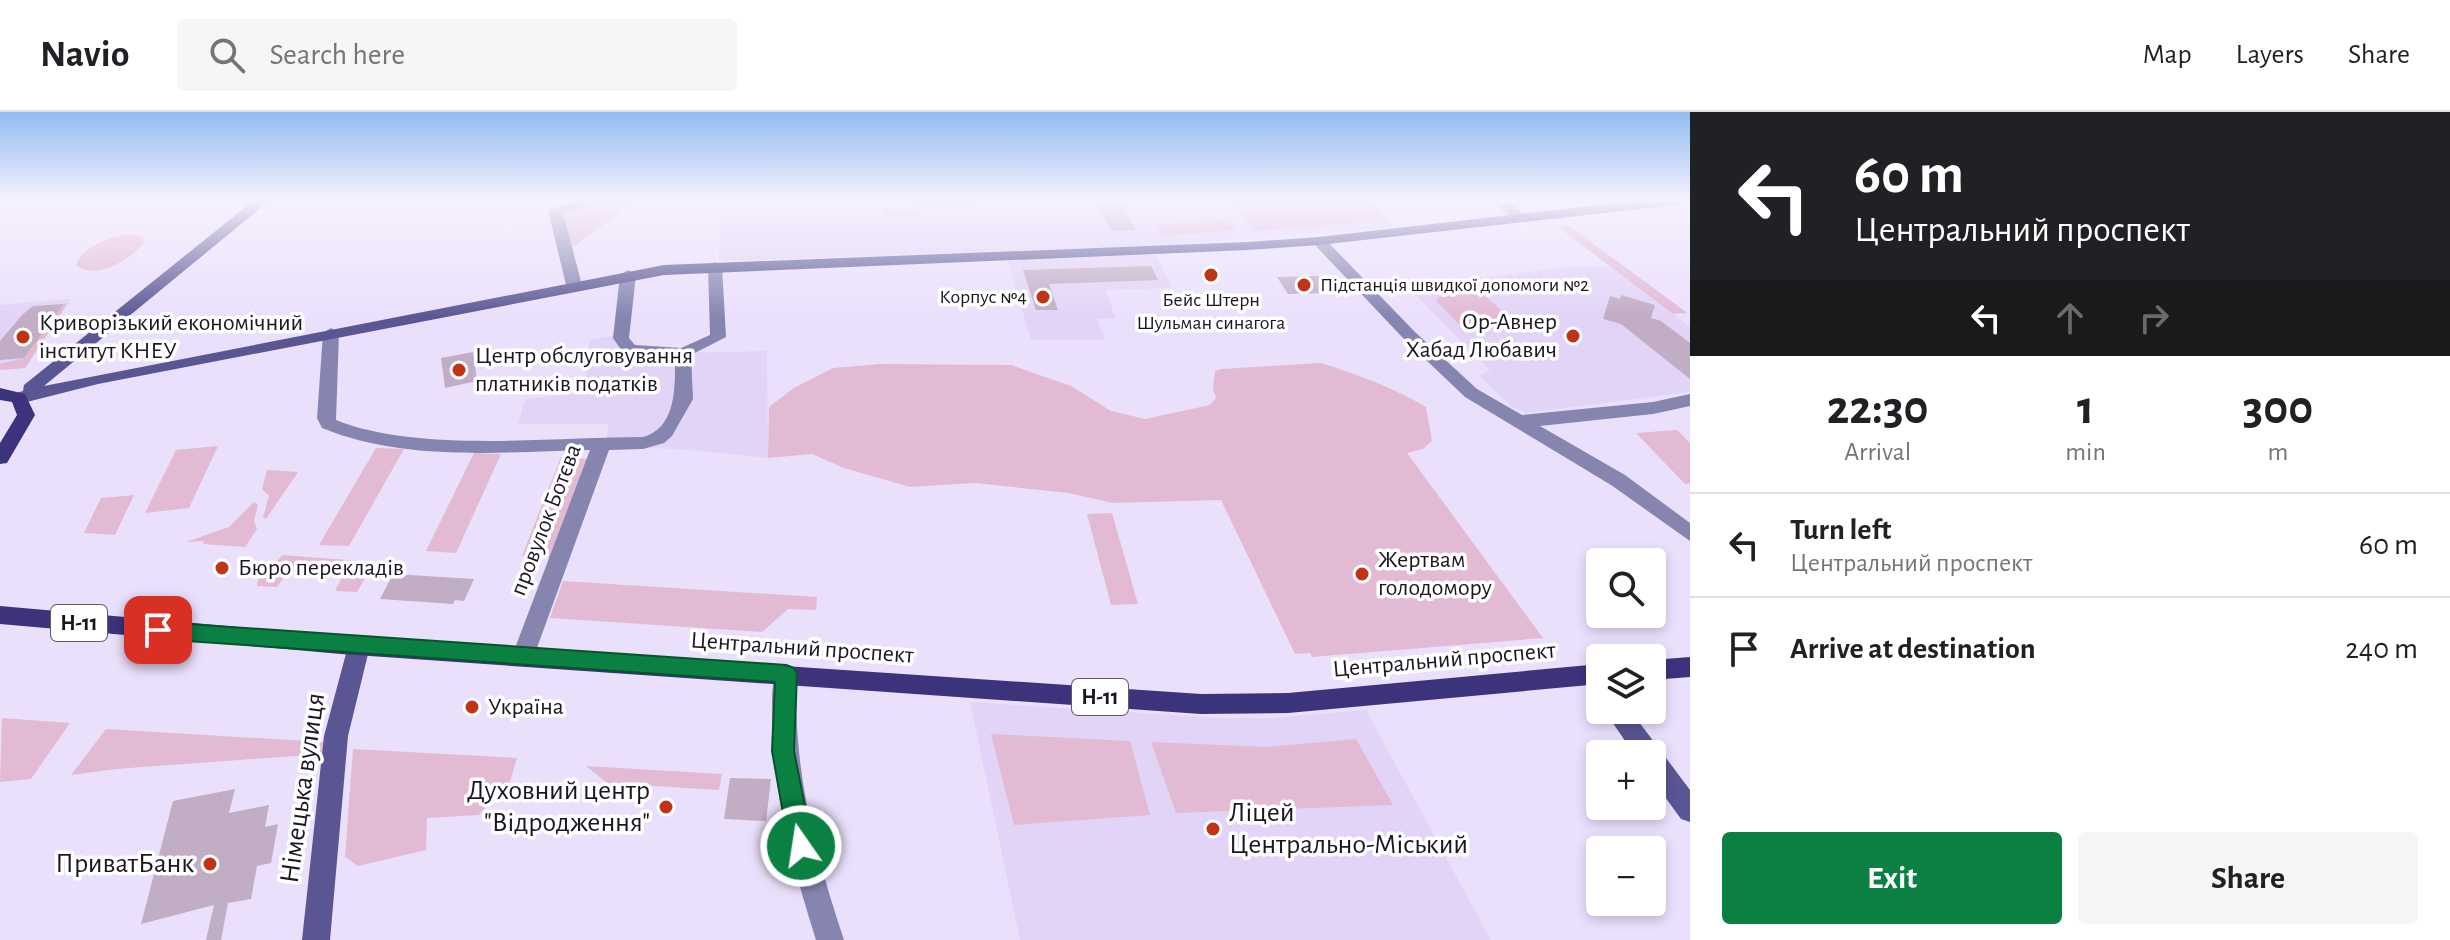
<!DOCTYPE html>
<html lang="en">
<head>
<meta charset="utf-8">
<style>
	body { margin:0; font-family:"Alegreya Sans",sans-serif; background:#f6f6f6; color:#202124; height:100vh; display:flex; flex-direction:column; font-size:30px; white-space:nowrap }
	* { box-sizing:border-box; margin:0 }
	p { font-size:26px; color:#757577 }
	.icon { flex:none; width:44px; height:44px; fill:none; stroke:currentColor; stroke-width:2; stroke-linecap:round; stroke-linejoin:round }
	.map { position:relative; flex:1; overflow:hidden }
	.side { display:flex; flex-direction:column; background:#fff; width:760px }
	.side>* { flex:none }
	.top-card { background:#202124; color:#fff; overflow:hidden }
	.buttons { position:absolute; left:1586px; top:436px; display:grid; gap:16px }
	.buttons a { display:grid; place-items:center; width:80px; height:80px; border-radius:8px; background:#fff; box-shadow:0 4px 12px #0003; font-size:40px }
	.pin { position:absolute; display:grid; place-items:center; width:68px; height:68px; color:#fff; margin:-34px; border-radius:16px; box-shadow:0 4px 12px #0006 }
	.me { position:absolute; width:88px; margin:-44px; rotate:347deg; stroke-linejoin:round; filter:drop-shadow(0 0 6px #0008) }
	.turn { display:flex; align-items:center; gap:28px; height:168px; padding:0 32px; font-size:36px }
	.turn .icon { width:104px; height:104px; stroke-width:2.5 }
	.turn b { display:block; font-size:56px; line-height:68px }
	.lanes { display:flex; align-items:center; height:76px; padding:0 32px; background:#0003; justify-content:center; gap:40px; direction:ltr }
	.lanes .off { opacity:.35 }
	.eta { display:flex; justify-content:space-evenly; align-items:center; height:136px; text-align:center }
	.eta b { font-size:48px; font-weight:600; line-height:56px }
	.button { display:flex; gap:16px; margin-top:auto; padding:16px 32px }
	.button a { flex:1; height:92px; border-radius:8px; background:#0b8043; color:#fff; font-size:32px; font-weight:600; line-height:92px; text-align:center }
	.button a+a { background:#f6f6f6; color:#202124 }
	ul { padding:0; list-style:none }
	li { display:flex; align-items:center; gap:24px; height:104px; padding:0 32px; border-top:2px solid #e0e0e0 }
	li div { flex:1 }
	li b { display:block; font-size:30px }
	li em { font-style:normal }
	header { display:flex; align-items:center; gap:48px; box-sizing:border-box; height:112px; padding:0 40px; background:#fff; border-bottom:2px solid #e0e0e0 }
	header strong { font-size:38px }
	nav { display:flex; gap:44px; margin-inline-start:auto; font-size:28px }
	.search { width:560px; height:72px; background:#f6f6f6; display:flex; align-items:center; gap:20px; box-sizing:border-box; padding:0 28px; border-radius:8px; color:#757577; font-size:30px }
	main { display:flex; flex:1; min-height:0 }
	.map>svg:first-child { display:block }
</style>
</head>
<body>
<header>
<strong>Navio</strong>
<div class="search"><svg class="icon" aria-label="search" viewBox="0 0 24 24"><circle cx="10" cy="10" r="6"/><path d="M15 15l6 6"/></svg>Search here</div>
<nav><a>Map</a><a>Layers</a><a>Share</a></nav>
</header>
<main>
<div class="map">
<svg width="1690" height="828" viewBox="0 0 1690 828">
	<rect width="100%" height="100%" fill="#ebe0fc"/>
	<g fill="#e2d4f7">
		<path d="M 720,89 L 1369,89 L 1395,115 L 1169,133 L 719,149 Z"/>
		<path d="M 1156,143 L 1173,176 L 1106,178 L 1115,206 L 1097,207 L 1105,228 L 1031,228 L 1007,147 Z"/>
		<path d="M 1573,154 L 1610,154 L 1690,215 L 1690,280 L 1527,301 L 1512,295 L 1479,264 L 1490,258 L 1408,175 Z"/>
		<path d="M 71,187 L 25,256 L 0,258 L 0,193 Z"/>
		<path d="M 621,222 L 624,232 L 683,241 L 767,239 L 768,346 L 680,337 L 606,335 L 608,312 L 518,312 L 525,287 L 584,280 L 590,228 Z"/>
		<path d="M 970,590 L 1222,606 L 1272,606 L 1366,598 L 1491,828 L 1020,828 Z"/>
	</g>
	<g fill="#e2bad4">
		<path d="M 604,89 L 635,89 L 567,140 L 555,99 Z"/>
		<path d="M 912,89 L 973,89 L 975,97 L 919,99 L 920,106 L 886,107 L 884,96 L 912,95 Z"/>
		<path d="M 1230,89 L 1369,89 L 1389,109 L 1255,119 Z"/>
		<path d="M 1229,108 L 1237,118 L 1163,124 L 1155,113 Z"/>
		<path d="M 1568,113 L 1686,200 L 1686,201 L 1673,202 L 1557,114 Z"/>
		<path d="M 133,122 L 142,125 L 144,131 C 131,147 95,170 76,153 C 83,134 113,123 133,122 Z"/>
		<path d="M 1480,180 L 1483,182 L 1518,213 L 1467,220 L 1436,189 L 1438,185 Z"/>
		<path d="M 68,191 L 25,256 L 0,258 L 0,252 L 24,246 L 64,192 Z"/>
		<path d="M 1321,251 C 1359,263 1392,275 1426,295 L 1432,329 L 1423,337 L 1407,341 L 1543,526 L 1312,545 L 1310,541 L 1295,542 L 1221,388 L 1113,391 L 1068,381 L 975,371 L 910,375 L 844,356 L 812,342 L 768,346 L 769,295 L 794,276 L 833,256 L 880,252 L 1011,253 L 1071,274 L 1111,299 L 1145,307 L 1210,293 L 1216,286 L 1213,277 L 1215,259 L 1222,257 Z"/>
		<path d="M 1677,318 L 1690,331 L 1690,371 L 1685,372 L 1636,321 Z"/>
		<path d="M 218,334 L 189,396 L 145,401 L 176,338 Z"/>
		<path d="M 376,336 L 404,337 L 349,434 L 319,433 Z"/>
		<path d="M 474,341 L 501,342 L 456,441 L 426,439 Z"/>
		<path d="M 561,345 L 589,347 L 553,446 L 522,444 Z"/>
		<path d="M 267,358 L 298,360 L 266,407 L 263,405 L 269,384 L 262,377 Z"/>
		<path d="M 134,383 L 115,423 L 84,421 L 101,386 Z"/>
		<path d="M 254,390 L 258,393 L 254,409 L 257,417 L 245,435 L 203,432 L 204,429 L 186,430 L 229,415 Z"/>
		<path d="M 1112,401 L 1138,492 L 1111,493 L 1087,402 Z"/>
		<path d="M 282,443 L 374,450 L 357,480 L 335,479 L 344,462 L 290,457 L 277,475 L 257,474 L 258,468 L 266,462 L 262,461 L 267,454 L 272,455 Z"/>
		<path d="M 563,469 L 817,485 L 816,498 L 788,497 L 762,520 L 550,506 Z"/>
		<path d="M 2,606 L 70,611 L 31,667 L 0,670 Z"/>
		<path d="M 106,617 L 325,630 L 322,642 L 116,657 L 71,663 Z"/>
		<path d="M 991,622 L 1130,629 L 1150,703 L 1014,713 Z"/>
		<path d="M 1356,627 L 1393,693 L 1176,701 L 1151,630 L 1267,635 Z"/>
		<path d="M 353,637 L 517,646 L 507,680 L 500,680 L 479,703 L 427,706 L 426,738 L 358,754 L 345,745 Z"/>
		<path d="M 586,654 L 722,662 L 719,678 L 607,671 Z"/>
	</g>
	<g fill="#c1adc4">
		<path d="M 1095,89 L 1120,89 L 1136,118 L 1111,119 Z"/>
		<path d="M 1151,154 L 1158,168 L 1049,172 L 1058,198 L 1036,198 L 1023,158 Z"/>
		<path d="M 1319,164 L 1331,181 L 1288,182 L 1277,165 Z"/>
		<path d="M 1621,183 L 1655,193 L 1651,206 L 1661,209 L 1690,231 L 1690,267 L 1621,212 L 1603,207 L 1610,184 L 1620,187 Z"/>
		<path d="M 64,192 L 24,246 L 0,248 L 0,229 L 22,203 L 33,194 Z"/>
		<path d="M 473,240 L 477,269 L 445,276 L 441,246 Z"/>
		<path d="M 393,462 L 474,467 L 464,489 L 455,488 L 453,492 L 380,487 Z"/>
		<path d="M 730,666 L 771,667 L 766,709 L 724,707 Z"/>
		<path d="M 235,677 L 229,701 L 269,693 L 265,715 L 278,712 L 271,751 L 257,754 L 251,787 L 228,791 L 221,828 L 206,828 L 214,793 L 141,812 L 173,689 Z"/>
	</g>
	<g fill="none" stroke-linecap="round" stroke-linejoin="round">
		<g fill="#8685b0" fill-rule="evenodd">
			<path d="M 579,89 L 611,89 L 563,101 L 582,173 L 574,178 L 566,173 L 548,98 Z"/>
			<path d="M 1492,89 L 1508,89 L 1529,107 L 1527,110 L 1517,110 Z"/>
			<path d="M 1319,125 L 1324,126 L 1415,220 L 1477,277 L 1522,303 L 1653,290 L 1690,282 L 1690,294 L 1653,302 L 1540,314 L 1625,363 L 1690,411 L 1690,429 L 1611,373 L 1465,285 L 1403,226 L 1314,132 L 1314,126 Z"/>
			<path d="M 715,150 L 722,154 L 726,225 L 691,243 L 693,287 L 672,324 L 664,331 L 643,337 L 609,338 L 534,544 L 531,551 L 523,553 L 515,551 L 512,544 L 590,338 C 502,340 405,350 322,316 L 317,306 L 323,221 L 331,216 L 339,221 L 336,308 C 417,341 554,325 643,325 C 677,316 675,273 675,246 L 624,242 L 613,226 L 620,163 L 628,158 L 636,163 L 629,226 L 635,233 L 681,236 L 710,223 L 708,154 Z"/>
			<path d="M 786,552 L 794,555 L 797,562 C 792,656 815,740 844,828 L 816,828 C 793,754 772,682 772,604 C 772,589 771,569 778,555 Z"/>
		</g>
		<g fill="#5a5693" fill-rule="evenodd">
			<path d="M 253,89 L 269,89 L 44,274 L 664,153 L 1248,130 L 1319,125 L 1634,89 L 1682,89 L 1675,93 L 1319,133 L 1248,138 L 664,163 L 98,272 L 19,292 L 13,290 L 10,286 L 13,282 L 23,279 L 24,273 Z"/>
			<path d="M 359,525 L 367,527 L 370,534 L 348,624 L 330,828 L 302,828 L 324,624 L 348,534 L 351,527 Z"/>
			<path d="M 1604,598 L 1630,598 L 1690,678 L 1690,710 L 1681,707 L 1652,667 L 1652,642 L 1634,642 Z"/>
		</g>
		<g fill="#3d337d" fill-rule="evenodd">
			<path d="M 0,276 L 25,282 L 35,303 L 7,351 L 0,352 L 0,331 L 17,303 L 12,290 L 0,288 Z"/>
			<path d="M 0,494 L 341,524 L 1201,582 L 1288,581 L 1600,552 L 1600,572 L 1288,601 L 1201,602 L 341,542 L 0,512 Z"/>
			<path d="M 1690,545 L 1690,565 L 1652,568 L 1652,548 Z"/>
		</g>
	</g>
	<linearGradient id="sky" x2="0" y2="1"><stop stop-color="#92bcf1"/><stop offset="0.43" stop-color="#f6f1fe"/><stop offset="1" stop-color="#f6f1fe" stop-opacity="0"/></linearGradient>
	<rect width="1690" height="205" fill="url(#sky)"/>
	<path fill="#0b8043" stroke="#07532c" stroke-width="2" d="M 158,510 L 786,553 L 794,556 L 797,562 L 794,639 L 813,734 L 810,743 L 801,746 L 793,743 L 789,734 L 772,639 L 775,570 L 158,527 L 151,524 L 148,518 L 151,513 Z"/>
	<g fill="#be3415" stroke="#fff" stroke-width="3">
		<circle cx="1211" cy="163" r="8"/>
		<circle cx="1304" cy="173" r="8"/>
		<circle cx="1043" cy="185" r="8"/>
		<circle cx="1573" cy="224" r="8"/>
		<circle cx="23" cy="225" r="8"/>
		<circle cx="459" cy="258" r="8"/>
		<circle cx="222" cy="456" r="8"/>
		<circle cx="1362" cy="462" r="8"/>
		<circle cx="472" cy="595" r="8"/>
		<circle cx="666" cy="695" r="8"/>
		<circle cx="1213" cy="717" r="8"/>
		<circle cx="210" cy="752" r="8"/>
	</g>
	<g text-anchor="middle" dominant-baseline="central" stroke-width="7" stroke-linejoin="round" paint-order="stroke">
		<g font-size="20" fill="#1b1721" stroke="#fff" text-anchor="start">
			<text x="1320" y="173">Підстанція швидкої допомоги №2</text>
			<text x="1027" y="185" text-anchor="end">Корпус №4</text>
			<text x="1211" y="188" text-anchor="middle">Бейс Штерн<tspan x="1211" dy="23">Шульман синагога</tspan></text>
		</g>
		<g fill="#fff" stroke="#5f5d64" stroke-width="2">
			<rect x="51" y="493" width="56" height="36" rx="6"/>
			<rect x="1072" y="567" width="56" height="36" rx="6"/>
		</g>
		<g font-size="22" font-weight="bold" fill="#1b1721">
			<text x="79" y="511">Н-11</text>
			<text x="1100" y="585">Н-11</text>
		</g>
		<g font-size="24" fill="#1b1721" stroke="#fff" text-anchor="start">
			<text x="1557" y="210" text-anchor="end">Ор-Авнер<tspan x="1557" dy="28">Хабад Любавич</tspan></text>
			<text x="39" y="211">Криворізький економічний<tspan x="39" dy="28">інститут КНЕУ</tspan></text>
			<text x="475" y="244">Центр обслуговування<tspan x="475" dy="28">платників податків</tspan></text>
			<text x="1378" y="448">Жертвам<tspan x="1378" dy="28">голодомору</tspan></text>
			<text x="238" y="456">Бюро перекладів</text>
			<text x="488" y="595">Україна</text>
		</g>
		<g font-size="24" fill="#1b1721" stroke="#fff">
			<text transform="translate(546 408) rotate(-69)">провулок Ботєва</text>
			<text transform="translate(802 536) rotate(4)">Центральний проспект</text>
			<text transform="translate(1444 548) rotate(-5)">Центральний проспект</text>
		</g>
		<g font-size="28" fill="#1b1721" stroke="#fff">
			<text transform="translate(303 676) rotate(-82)">Німецька вулиця</text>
		</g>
		<g font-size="28" fill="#1b1721" stroke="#fff" text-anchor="end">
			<text x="650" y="679">Духовний центр<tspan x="650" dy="32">"Відродження"</tspan></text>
			<text x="1229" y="701" text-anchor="start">Ліцей<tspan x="1229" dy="32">Центрально-Міський</tspan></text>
			<text x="194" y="752">ПриватБанк</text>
		</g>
	</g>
</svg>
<div class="buttons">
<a><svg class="icon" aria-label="search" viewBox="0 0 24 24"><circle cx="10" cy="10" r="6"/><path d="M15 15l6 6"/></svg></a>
<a><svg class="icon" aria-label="layers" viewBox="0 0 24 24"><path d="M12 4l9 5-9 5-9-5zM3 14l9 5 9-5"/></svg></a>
<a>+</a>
<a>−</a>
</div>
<div class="pin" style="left:158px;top:518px;background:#d93025"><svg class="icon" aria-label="arrive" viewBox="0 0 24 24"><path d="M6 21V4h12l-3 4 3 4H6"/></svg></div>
<svg class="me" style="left:801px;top:734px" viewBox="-20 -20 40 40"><circle r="17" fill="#0b8043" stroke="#fff" stroke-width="3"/><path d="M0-11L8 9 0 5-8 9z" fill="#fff"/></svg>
</div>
<section class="side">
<div class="top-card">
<div class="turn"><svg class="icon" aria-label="left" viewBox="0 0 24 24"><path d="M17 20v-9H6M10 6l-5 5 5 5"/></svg><div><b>60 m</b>Центральний проспект</div></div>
<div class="lanes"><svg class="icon" aria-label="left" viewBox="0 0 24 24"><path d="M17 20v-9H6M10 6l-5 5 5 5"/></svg><svg class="icon off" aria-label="ahead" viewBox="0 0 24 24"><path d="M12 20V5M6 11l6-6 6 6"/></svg><svg class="icon off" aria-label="right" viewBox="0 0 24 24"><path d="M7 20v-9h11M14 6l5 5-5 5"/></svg></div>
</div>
<div class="eta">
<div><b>22:30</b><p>Arrival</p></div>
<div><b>1</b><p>min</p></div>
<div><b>300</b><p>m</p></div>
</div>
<ul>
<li><svg class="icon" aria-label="left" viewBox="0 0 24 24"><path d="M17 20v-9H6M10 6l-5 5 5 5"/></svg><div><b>Turn left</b><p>Центральний проспект</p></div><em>60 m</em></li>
<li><svg class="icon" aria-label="arrive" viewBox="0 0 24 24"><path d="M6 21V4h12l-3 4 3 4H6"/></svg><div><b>Arrive at destination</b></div><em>240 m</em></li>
</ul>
<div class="button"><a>Exit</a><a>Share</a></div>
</section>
</main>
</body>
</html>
